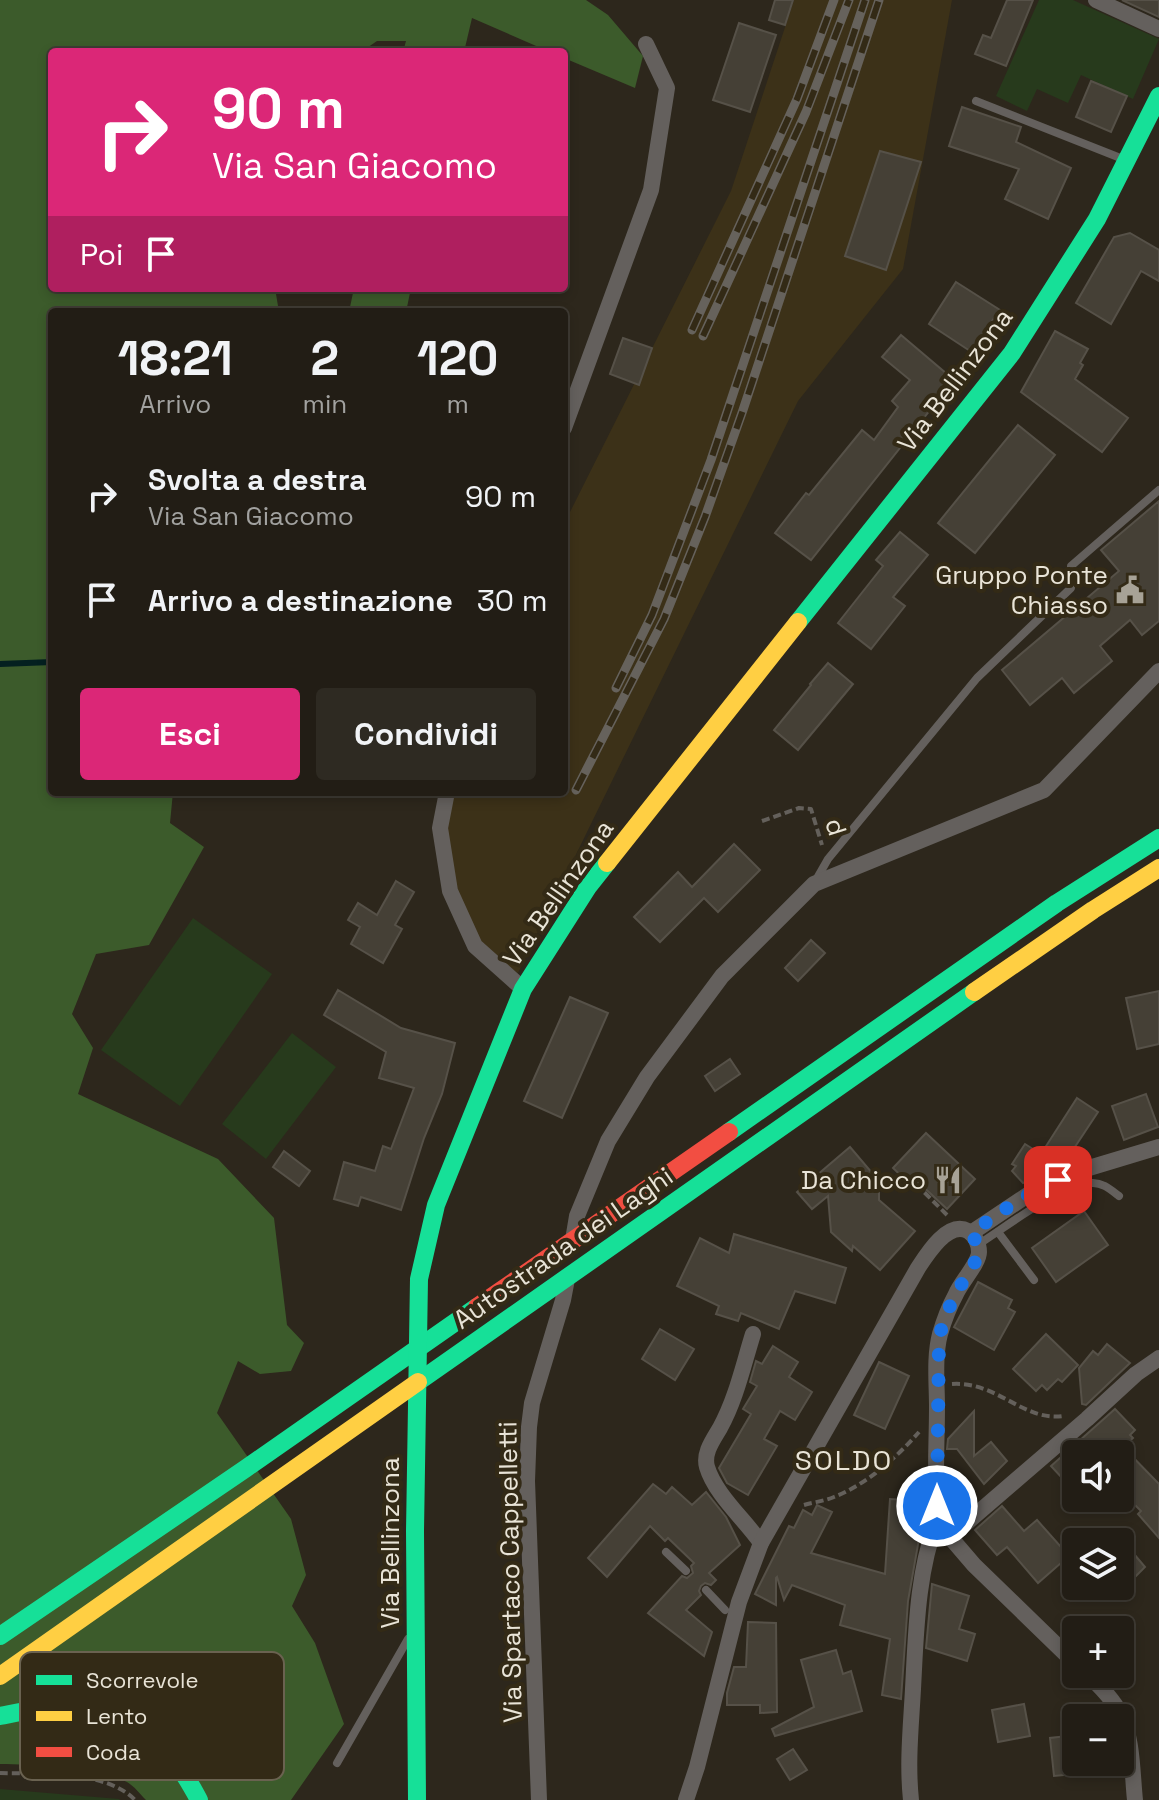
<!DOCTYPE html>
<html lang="it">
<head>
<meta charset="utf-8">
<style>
	body { margin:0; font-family:"Space Grotesk",sans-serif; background:#2e2a22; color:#f1f3f6; height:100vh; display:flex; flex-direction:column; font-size:30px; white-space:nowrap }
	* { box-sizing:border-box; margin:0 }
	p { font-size:26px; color:#a2a2a0 }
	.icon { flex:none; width:44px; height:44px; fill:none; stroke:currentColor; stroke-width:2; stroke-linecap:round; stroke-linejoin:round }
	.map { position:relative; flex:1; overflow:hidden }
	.panel { position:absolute; left:48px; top:308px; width:520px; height:488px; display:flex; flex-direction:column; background:#221d15; border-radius:8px; box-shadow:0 4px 12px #0003,0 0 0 2px #3f3b34 }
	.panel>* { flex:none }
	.top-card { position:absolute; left:48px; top:48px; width:520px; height:244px; border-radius:8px; box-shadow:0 4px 12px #0003,0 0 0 2px #3f3b34; background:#db2777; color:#fff; overflow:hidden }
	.controls { position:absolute; left:1062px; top:1440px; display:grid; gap:16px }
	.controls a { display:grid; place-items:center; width:72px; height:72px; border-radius:8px; background:#221d15; box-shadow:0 4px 12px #0003,0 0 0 2px #3f3b34; font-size:40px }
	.pin { position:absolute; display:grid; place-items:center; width:68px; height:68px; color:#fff; margin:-34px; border-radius:16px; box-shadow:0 4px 12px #0006 }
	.me { position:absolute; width:88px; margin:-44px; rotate:0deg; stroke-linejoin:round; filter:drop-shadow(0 0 6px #0008) }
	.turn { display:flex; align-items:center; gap:28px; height:168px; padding:0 32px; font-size:36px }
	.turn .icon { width:104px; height:104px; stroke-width:2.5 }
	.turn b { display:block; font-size:56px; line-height:68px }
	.then { display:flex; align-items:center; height:76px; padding:0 32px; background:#0003; gap:16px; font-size:30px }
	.eta { display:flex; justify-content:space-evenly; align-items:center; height:136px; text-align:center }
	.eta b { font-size:48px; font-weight:800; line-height:56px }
	.button { display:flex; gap:16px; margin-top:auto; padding:16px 32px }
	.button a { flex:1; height:92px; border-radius:8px; background:#db2777; color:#fff; font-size:32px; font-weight:800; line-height:92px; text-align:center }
	.button a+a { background:#2e2a22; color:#f1f3f6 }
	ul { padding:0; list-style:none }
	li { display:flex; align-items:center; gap:24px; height:104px; padding:0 32px }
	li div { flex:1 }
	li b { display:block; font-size:30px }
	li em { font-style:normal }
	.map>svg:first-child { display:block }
</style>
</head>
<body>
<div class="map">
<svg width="1159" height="1800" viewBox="0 0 1159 1800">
	<rect width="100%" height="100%" fill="#2d271c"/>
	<path fill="#3c3118" d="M 794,0 L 952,0 L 903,269 L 798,401 L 518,973 L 475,946 L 450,891 L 445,797 L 447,792 L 564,792 L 564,524 L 731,191 Z"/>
	<g fill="#273a1c">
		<path d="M 1039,0 L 1073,0 L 1159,39 L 1133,99 L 1081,75 L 1068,103 L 1037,89 L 1027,111 L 996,96 Z"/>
		<path d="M 193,918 L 272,974 L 180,1106 L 101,1050 Z"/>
		<path d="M 292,1033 L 336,1067 L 266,1159 L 222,1124 Z"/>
		<path d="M 0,1789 L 119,1799 L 120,1800 L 0,1800 Z"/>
	</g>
	<g fill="#3c5b2b">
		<path d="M 0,0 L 586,0 L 608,15 L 643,56 L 635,88 L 564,58 L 564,52 L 550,52 L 472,18 L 464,52 L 403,52 L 406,41 L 377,41 L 361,52 L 52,52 L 52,288 L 275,288 L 279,312 L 52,312 L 52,792 L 173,792 L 170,823 L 204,847 L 149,945 L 96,954 L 72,1014 L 93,1048 L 78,1094 L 218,1159 L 274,1218 L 287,1325 L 304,1343 L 291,1371 L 260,1374 L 238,1361 L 217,1413 L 291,1519 L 306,1575 L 292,1606 L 315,1643 L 344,1724 L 291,1800 L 146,1800 C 140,1794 134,1786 127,1782 C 100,1768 32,1764 0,1764 Z"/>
		<path d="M 354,288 L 411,288 L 406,312 L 349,312 Z"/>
	</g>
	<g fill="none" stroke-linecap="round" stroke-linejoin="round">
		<path stroke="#042020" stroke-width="6" d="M 0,664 L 52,662"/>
	</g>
	<g fill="#454036" stroke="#565148" stroke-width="2">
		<path d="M 775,0 L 793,0 L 785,25 L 769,20 Z"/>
		<path d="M 1007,0 L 1033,0 L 1006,66 L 975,54 L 983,35 L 991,38 Z"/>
		<path d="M 1122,0 L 1159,0 L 1159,17 Z"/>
		<path d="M 739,23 L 776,35 L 750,112 L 713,100 Z"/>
		<path d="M 1091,81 L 1127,96 L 1111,132 L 1076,117 Z"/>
		<path d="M 962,107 L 1021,127 L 1016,142 L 1071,168 L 1048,219 L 1005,199 L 1019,169 L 949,146 Z"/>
		<path d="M 880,151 L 921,162 L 886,270 L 845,256 Z"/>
		<path d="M 1130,233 L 1159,250 L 1159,281 L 1141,271 L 1111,324 L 1076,303 L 1114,237 Z"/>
		<path d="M 956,282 L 1000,310 L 970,351 L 929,324 Z"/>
		<path d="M 1055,331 L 1088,349 L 1080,363 L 1083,365 L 1075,379 L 1128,418 L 1102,452 L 1021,392 Z"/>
		<path d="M 901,335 L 954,380 L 811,560 L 775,533 L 806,493 L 809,495 L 862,430 L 874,440 L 898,407 L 892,401 L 910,380 L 882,357 Z"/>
		<path d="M 623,338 L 652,348 L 639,385 L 610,374 Z"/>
		<path d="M 1018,425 L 1055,455 L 975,553 L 938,523 Z"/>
		<path d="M 1159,501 L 1159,621 L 1142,635 L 1130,620 L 1100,646 L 1112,661 L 1074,693 L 1062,678 L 1030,705 L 1002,670 L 1119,571 L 1101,550 Z"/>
		<path d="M 900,532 L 928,555 L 893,597 L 905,606 L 871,649 L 838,623 L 883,566 L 876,560 Z"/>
		<path d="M 828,663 L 853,684 L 798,750 L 774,730 L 811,685 L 810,684 Z"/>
		<path d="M 734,844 L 760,870 L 718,912 L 704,898 L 660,942 L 634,917 L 678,872 L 692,887 Z"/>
		<path d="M 396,881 L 414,892 L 395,925 L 402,929 L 383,963 L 351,944 L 360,927 L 348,920 L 358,903 L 377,915 Z"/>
		<path d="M 811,940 L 825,953 L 798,981 L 785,968 Z"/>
		<path d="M 338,990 L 401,1028 L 455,1043 L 442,1094 L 424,1138 L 401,1210 L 361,1197 L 358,1206 L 334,1199 L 344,1162 L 375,1171 L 383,1146 L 391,1149 L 414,1088 L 379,1078 L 386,1052 L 324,1015 Z"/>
		<path d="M 1159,991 L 1159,1044 L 1137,1049 L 1126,998 Z"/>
		<path d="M 570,997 L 608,1013 L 562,1118 L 524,1101 Z"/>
		<path d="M 730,1059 L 740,1074 L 715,1091 L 705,1076 Z"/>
		<path d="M 1146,1094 L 1158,1127 L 1124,1140 L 1112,1106 Z"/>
		<path d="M 1077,1098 L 1098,1112 L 1063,1165 L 1023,1183 L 1012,1171 L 1016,1166 L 1012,1164 L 1025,1144 L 1041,1154 Z"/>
		<path d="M 926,1133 L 975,1179 L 947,1209 L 918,1182 L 913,1187 L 893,1168 Z"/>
		<path d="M 850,1147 L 879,1181 L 879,1200 L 915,1231 L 880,1270 L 853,1246 L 852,1251 L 831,1232 L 828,1196 L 812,1209 L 797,1192 Z"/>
		<path d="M 284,1151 L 310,1171 L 299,1186 L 273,1167 Z"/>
		<path d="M 1084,1211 L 1108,1245 L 1056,1282 L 1032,1248 Z"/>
		<path d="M 734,1234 L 846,1268 L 835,1303 L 795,1291 L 779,1329 L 741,1313 L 738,1321 L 716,1314 L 719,1306 L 677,1286 L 700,1238 L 729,1253 Z"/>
		<path d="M 978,1282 L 1012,1300 L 1008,1308 L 1015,1312 L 994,1350 L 954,1327 Z"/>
		<path d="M 660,1329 L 694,1349 L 675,1380 L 642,1359 Z"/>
		<path d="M 1046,1334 L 1078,1365 L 1062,1382 L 1058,1379 L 1047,1390 L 1042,1385 L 1036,1391 L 1013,1369 Z"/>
		<path d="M 1107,1344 L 1130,1363 L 1086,1405 L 1082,1404 L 1079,1368 L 1093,1351 L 1098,1355 Z"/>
		<path d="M 773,1346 L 798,1362 L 789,1377 L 812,1392 L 795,1420 L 780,1411 L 764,1439 L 777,1446 L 748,1495 L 727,1483 L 719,1468 L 751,1414 L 743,1409 L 757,1386 L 750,1382 L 756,1361 L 762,1364 Z"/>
		<path d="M 879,1362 L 909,1376 L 885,1429 L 854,1415 Z"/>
		<path d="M 1115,1409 L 1135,1430 L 1130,1435 L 1133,1438 L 1123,1447 L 1159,1484 L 1159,1538 L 1138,1514 L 1141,1511 L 1120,1490 L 1120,1450 L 1116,1454 L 1076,1454 L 1076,1493 L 1051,1466 Z"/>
		<path d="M 974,1411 L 974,1456 L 991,1442 L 1007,1461 L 984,1484 L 957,1449 L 947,1449 L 948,1439 Z"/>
		<path d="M 653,1484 L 666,1494 L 672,1487 L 692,1505 L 706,1492 L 726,1517 L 740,1545 L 709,1573 L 716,1580 L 711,1585 L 705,1583 L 701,1586 L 699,1591 L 701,1595 L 686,1610 L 712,1632 L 704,1656 L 648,1613 L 682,1576 L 687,1578 L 693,1573 L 691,1566 L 694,1563 L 668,1538 L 665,1541 L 650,1526 L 607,1577 L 588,1558 Z"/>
		<path d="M 907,1487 L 925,1488 L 926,1501 L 925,1520 L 920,1520 L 919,1539 L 908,1601 L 901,1699 L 882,1695 L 890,1639 L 840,1625 L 845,1605 L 792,1585 L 784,1600 L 777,1577 L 776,1578 L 776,1605 L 755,1594 L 789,1526 L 794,1528 L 803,1510 L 812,1515 L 817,1505 L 832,1512 L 811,1553 L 885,1574 L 890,1499 L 906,1500 Z"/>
		<path d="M 1002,1506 L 1024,1531 L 1037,1520 L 1069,1556 L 1038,1583 L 1007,1547 L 997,1555 L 975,1530 Z"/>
		<path d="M 1134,1554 L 1145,1567 L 1129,1583 L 1120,1573 L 1120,1566 Z"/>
		<path d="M 932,1584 L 969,1596 L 959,1629 L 975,1634 L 967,1661 L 926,1648 Z"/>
		<path d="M 748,1622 L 776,1623 L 777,1712 L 760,1713 L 760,1705 L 727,1705 L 727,1693 L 734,1667 L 746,1667 Z"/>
		<path d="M 836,1650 L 843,1674 L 851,1671 L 862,1711 L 775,1736 L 772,1729 L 814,1707 L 801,1660 Z"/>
		<path d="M 1024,1704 L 1030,1736 L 998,1742 L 992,1710 Z"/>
		<path d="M 1076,1735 L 1076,1767 L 1073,1768 L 1074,1774 L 1054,1776 L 1050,1738 Z"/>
		<path d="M 793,1749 L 807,1770 L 790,1780 L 777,1759 Z"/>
	</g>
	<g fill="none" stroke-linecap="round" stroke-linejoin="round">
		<g stroke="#64605b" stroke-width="4" stroke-dasharray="8 4" stroke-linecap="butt">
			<path d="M 762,821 L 799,808 L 811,809 L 822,845"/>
			<path d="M 916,1184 L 947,1215"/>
			<path d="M 952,1384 C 997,1381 1024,1422 1063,1416"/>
			<path d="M 804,1505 C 814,1502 825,1501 834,1497 C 867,1484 896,1458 919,1432"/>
			<path d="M 0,1773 C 39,1774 106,1770 135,1800"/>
		</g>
		<g stroke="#64605d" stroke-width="8">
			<path d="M 976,101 L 1123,159"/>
			<path d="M 816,880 L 828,859 L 977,678 L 1071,588 L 1071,566 L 1159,490"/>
			<path d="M 998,1232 L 1034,1280"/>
			<path d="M 979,1244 C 1004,1228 1062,1184 1091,1183 C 1102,1182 1110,1189 1119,1196"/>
			<path d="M 666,1552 L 686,1571"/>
			<path d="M 706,1590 L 725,1610"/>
			<path d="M 337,1763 L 408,1639"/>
		</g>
		<g stroke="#64605d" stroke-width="16">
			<path d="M 1096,0 L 1159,29"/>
			<path d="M 564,428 L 651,190 L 667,88 L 646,44"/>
			<path d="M 447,792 L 440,828 L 450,891 L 475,946 L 523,989"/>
			<path d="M 971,1233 L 1038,1188 L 1079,1171 L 1159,1147"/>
			<path d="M 573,1240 L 577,1216 L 608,1141 L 647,1077 L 722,976 L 814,884 L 1044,790 L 1159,671"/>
			<path d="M 753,1334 C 743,1366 736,1399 720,1428 C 713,1440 703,1453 707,1467 C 715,1494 745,1520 761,1543"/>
			<path d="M 950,1537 L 1087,1419 L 1136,1374 L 1159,1358"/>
			<path d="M 1087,1674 C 1099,1685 1112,1698 1120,1713 C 1133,1738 1132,1772 1135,1800"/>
			<path d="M 539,1800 L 527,1481 L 529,1427 L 532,1403 L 563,1300 L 567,1279"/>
			<path d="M 686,1800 L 697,1767 L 739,1602 L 761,1543 L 918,1268 C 927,1254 948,1220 968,1231 C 975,1235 979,1244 979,1252 C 979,1263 961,1282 956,1294 C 949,1307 944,1320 940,1334 C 934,1357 937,1384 937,1407 C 937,1444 934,1482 938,1518 L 944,1530 L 974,1565 L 1076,1664"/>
			<path d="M 911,1800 C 907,1763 911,1726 913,1689 C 916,1633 917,1570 938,1518"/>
		</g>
		<g stroke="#16e098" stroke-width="18">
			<path d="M 798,622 L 1012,353 L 1097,219 L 1159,96"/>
			<path d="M 729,1132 L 1057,903 L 1159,838"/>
			<path d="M 418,1382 L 974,992"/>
			<path d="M 0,1636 L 245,1469 L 477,1307"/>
			<path d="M 0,1716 C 20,1712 41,1707 62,1707 C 110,1708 156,1733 183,1773 C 189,1781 194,1791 199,1800"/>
			<path d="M 417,1800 L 415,1531 L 419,1279 L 436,1205 L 523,989 L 588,887 L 607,863"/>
		</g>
		<g stroke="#ffcf43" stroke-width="18">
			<path d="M 607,863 L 798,622"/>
			<path d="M 974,992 L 1093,910 L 1159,868"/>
			<path d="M 0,1676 L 418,1382"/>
		</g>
		<path stroke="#f24e42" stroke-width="18" d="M 477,1307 L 729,1132"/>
		<defs>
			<g id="rail">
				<path d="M 692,330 L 797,99 L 834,0"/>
				<path d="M 703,336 L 806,112 L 849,0"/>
				<path d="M 616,688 L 652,615 L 711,460 L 865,0"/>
				<path d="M 576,790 L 664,619 L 705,517 L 743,410 L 879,0"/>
			</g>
		</defs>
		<use href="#rail" stroke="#66625c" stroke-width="9"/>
		<use href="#rail" stroke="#332a16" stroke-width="6" stroke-dasharray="18" stroke-linecap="butt"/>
	</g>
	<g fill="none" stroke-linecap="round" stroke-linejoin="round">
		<path stroke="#1a73e8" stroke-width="14" stroke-dasharray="0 25.2" d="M 937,1506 L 939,1338 L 944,1319 L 955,1295 L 978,1257 L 978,1245 L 971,1233 C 999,1213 1026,1193 1058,1180"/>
	</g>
	<defs>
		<symbol id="civic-bare" viewBox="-9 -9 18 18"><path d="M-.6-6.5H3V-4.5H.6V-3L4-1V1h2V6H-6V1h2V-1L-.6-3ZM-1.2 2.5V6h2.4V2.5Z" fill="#a7a296" stroke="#332a16" stroke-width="2.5" paint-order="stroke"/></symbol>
		<symbol id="restaurant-bare" viewBox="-9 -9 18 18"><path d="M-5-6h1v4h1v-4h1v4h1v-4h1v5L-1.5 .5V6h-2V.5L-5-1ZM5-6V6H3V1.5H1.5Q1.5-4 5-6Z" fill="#a7a296" stroke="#332a16" stroke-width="2.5" paint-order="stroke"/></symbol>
	</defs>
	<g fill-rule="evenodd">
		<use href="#civic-bare" x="1110" y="570" width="40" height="40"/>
		<use href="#restaurant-bare" x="928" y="1160" width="40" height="40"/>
	</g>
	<g text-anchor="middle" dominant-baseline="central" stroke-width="8" stroke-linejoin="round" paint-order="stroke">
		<g font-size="26" fill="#e9e4d7" stroke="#332a16">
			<text transform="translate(955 380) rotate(-53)">Via Bellinzona</text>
			<text transform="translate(836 827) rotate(72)">d</text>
			<text transform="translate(558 893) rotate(-55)">Via Bellinzona</text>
			<text transform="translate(563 1248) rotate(-35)">Autostrada dei Laghi</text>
			<text transform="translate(390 1543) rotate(-90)">Via Bellinzona</text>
			<text transform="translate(510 1572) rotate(-91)">Via Spartaco Cappelletti</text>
		</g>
		<g font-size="26" fill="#e9e4d7" stroke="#332a16" text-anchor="end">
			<text x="1108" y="575">Gruppo Ponte<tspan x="1108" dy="30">Chiasso</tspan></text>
			<text x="926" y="1180">Da Chicco</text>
		</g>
		<g font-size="28" letter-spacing="2" fill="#e9e4d7" stroke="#332a16">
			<text x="844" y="1460">SOLDO</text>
		</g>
	</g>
	<rect x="20" y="1652" width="264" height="128" rx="12" fill="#332a16" stroke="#6a6250" stroke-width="2"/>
	<rect x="36" y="1675" width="36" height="10" fill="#16e098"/>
	<rect x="36" y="1711" width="36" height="10" fill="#ffcf43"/>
	<rect x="36" y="1747" width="36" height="10" fill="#f24e42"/>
	<g font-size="22" fill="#e9e4d7">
		<text x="86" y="1688">Scorrevole</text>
		<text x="86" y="1724">Lento</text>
		<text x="86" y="1760">Coda</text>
	</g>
</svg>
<div class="controls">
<a><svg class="icon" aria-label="sound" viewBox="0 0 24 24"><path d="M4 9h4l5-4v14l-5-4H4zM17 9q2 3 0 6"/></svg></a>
<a><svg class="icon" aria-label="layers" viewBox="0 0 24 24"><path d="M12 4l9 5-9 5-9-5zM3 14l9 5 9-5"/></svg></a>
<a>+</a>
<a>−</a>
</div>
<div class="pin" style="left:1058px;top:1180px;background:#d93025"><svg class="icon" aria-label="arrive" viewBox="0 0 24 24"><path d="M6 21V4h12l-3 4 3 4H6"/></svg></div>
<svg class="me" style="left:937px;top:1506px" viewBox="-20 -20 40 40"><circle r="17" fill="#1a73e8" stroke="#fff" stroke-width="3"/><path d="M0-11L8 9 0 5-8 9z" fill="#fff"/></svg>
<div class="top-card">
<div class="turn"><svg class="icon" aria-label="right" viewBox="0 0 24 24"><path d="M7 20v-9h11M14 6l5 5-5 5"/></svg><div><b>90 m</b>Via San Giacomo</div></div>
<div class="then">Poi<svg class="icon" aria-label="arrive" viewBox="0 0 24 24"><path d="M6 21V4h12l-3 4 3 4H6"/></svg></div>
</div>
<section class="panel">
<div class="eta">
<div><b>18:21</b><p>Arrivo</p></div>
<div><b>2</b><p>min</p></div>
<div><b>120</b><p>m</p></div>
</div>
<ul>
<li><svg class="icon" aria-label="right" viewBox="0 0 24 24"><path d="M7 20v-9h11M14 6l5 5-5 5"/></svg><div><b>Svolta a destra</b><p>Via San Giacomo</p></div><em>90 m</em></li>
<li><svg class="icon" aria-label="arrive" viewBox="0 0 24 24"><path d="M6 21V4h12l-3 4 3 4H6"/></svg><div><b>Arrivo a destinazione</b></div><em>30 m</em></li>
</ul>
<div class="button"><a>Esci</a><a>Condividi</a></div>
</section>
</div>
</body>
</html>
